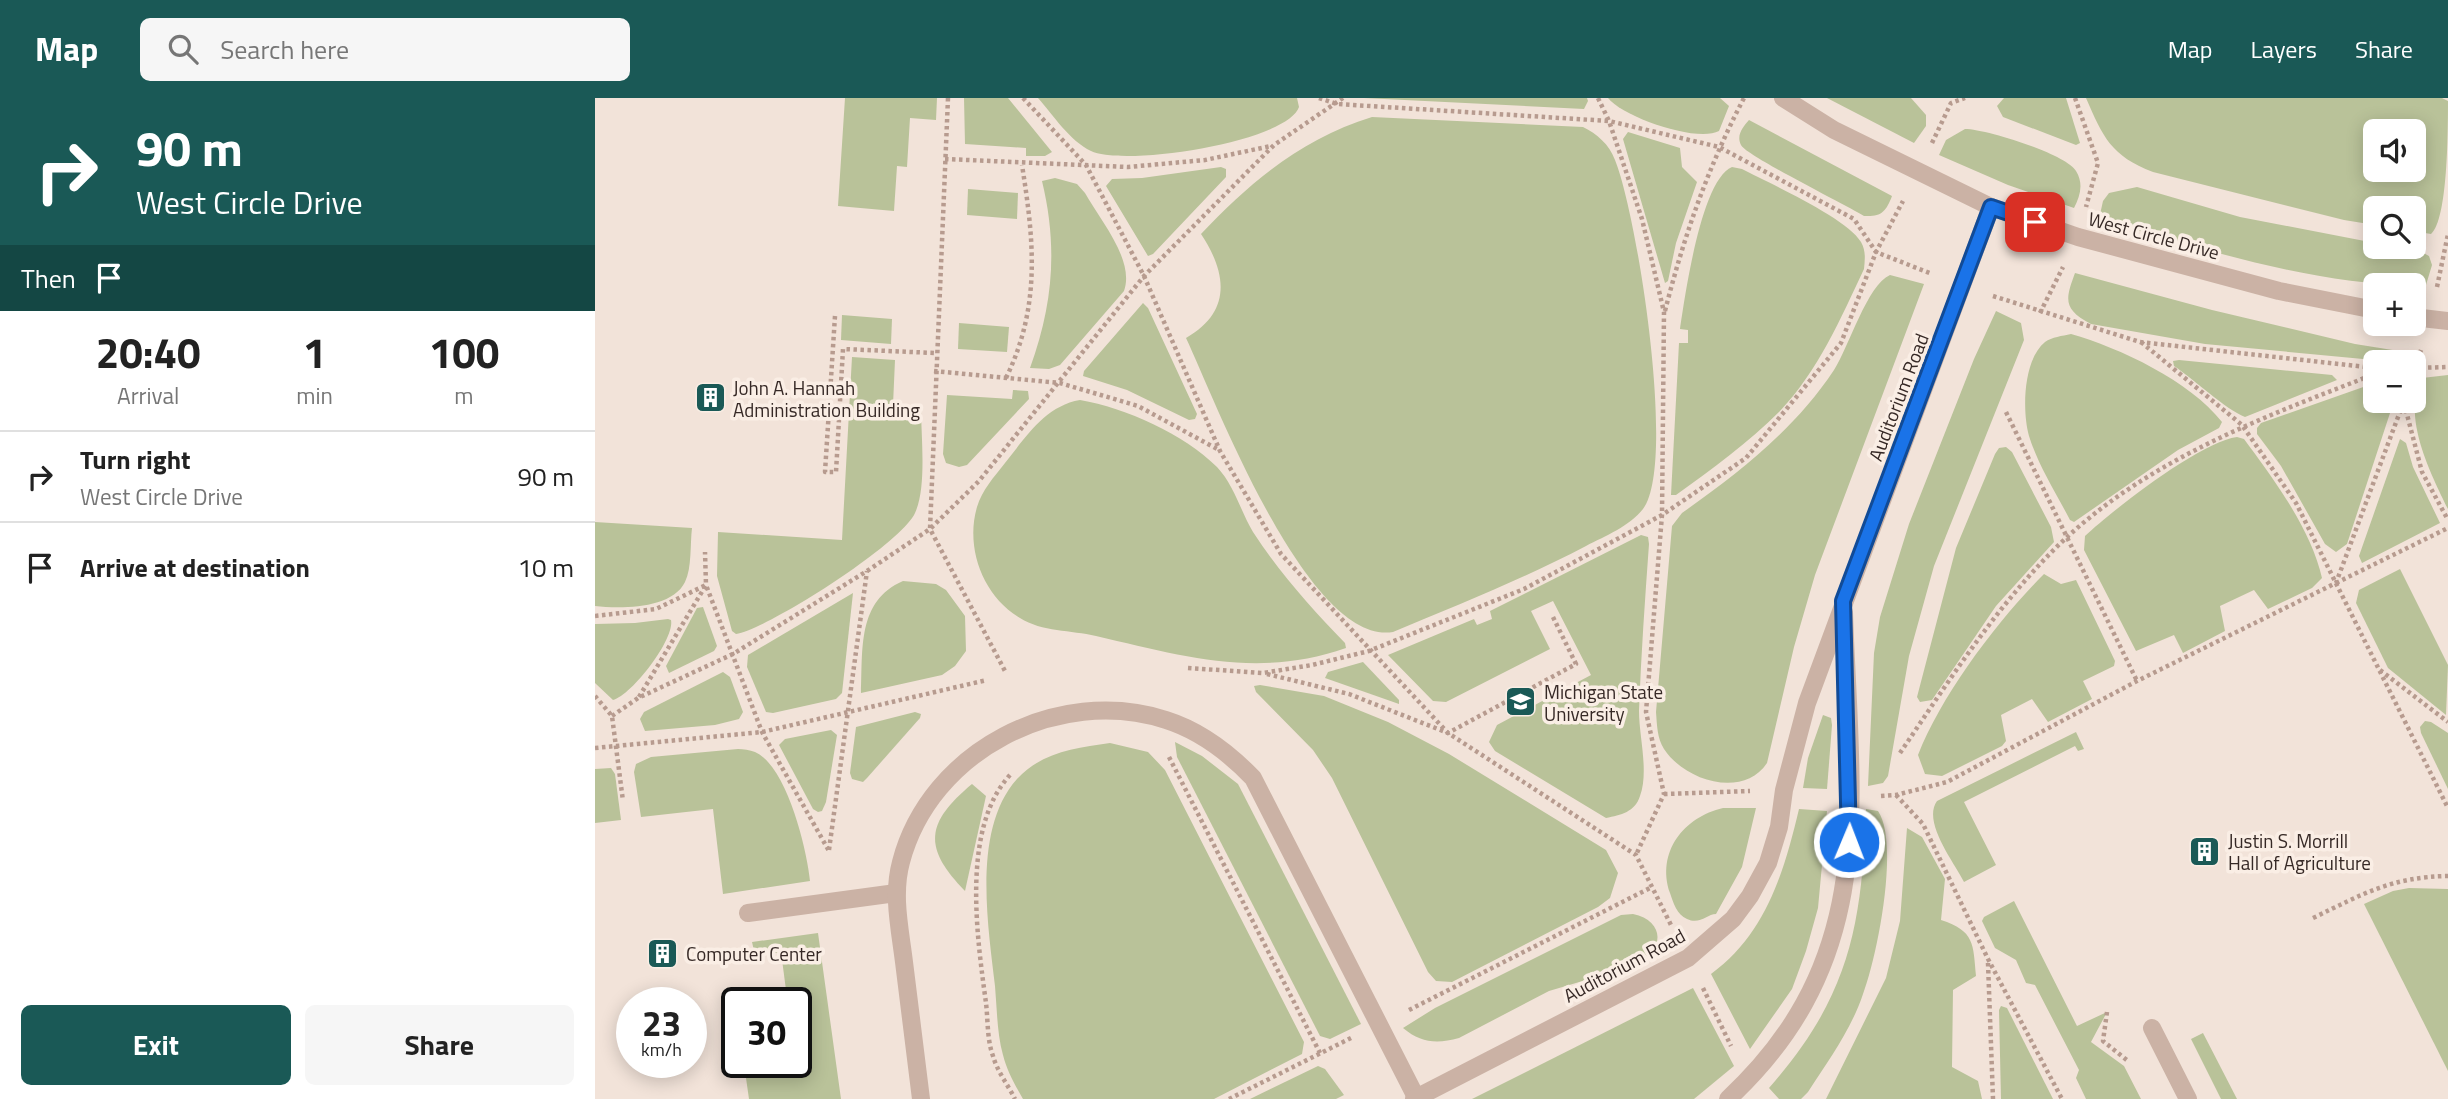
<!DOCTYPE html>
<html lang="en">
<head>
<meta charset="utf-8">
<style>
	body { margin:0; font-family:"Titillium Web",sans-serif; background:#f6f6f6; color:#222; height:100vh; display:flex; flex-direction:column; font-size:26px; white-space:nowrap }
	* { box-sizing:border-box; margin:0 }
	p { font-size:23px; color:#767676 }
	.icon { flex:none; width:38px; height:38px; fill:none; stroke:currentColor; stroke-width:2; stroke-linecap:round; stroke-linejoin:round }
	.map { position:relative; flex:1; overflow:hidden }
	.sheet { display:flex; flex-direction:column; background:#fff; width:595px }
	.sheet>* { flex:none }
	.top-card { background:#1a5956; color:#fff; overflow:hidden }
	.fabs { position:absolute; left:1768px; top:21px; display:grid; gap:14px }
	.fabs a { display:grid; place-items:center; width:63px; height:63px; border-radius:10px; background:#fff; box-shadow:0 4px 18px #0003; font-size:35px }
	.speed { position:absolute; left:21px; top:889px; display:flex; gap:14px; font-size:35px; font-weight:700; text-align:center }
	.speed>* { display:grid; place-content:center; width:91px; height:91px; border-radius:50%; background:#fff; box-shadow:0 4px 18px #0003; line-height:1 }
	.speed small { font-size:18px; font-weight:400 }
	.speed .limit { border:4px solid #111; border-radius:10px; background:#fff; color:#111 }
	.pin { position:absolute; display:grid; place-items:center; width:60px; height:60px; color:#fff; margin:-30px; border-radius:14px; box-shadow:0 4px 10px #0006 }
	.me { position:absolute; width:77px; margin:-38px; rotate:1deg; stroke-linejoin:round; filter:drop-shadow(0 0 5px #0008) }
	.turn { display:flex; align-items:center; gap:24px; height:147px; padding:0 21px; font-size:32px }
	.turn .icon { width:91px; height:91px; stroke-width:2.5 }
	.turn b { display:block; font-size:49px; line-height:60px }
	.then { display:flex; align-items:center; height:66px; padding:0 21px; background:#0003; gap:14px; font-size:26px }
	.eta { display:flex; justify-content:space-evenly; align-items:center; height:119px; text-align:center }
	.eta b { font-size:42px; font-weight:700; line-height:49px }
	.button { display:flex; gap:14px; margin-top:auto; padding:14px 21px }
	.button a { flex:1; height:80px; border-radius:10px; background:#1a5956; color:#fff; font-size:28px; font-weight:700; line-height:80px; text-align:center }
	.button a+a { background:#f6f6f6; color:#222 }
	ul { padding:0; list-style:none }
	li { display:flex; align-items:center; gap:21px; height:91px; padding:0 21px; border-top:2px solid #e0e0e0 }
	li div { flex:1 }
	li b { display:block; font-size:26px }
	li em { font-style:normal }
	header { display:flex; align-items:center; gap:42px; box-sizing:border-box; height:98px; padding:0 35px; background:#1a5956; color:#fff }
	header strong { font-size:33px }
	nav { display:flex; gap:38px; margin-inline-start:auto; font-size:24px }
	.search { width:490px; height:63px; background:#f6f6f6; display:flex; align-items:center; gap:18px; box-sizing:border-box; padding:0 24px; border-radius:10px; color:#767676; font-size:26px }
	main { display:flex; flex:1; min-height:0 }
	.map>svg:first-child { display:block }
</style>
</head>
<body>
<header>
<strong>Map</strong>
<div class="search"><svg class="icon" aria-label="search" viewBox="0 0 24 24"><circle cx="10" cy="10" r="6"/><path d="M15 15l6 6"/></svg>Search here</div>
<nav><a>Map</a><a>Layers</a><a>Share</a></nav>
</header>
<main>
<section class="sheet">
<div class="top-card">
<div class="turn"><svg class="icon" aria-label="right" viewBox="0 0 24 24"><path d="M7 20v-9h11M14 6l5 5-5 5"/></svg><div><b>90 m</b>West Circle Drive</div></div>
<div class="then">Then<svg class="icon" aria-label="arrive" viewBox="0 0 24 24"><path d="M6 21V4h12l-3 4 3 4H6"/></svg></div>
</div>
<div class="eta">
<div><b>20:40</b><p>Arrival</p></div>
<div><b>1</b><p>min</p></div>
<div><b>100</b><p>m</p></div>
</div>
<ul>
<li><svg class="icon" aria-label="right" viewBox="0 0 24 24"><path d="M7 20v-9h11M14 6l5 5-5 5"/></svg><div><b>Turn right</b><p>West Circle Drive</p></div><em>90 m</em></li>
<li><svg class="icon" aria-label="arrive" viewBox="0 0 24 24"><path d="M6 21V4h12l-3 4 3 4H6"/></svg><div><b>Arrive at destination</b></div><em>10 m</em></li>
</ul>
<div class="button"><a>Exit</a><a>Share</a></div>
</section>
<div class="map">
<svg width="1853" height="1001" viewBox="0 0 1853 1001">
	<rect width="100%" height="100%" fill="#f2e3d9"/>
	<g fill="#b9c299" fill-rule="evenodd">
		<path d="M 250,0 L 342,0 L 341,22 L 315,20 L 312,69 L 302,68 L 299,113 L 243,108 Z"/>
		<path d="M 369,0 L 413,0 L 457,54 L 450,58 L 431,58 L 431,50 L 370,46 Z"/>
		<path d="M 443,0 L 702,0 L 704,9 C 692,44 529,69 496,53 C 475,43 458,17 443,0 Z"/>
		<path d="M 769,0 L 992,0 L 993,3 L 989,11 Z"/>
		<path d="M 1013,0 L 1125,0 L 1134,8 L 1124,33 C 1102,45 1028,19 1013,0 Z"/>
		<path d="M 1232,0 L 1316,0 L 1331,17 L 1331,28 L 1319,45 Z"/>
		<path d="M 1409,0 L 1471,0 L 1485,45 L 1481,47 L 1408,19 L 1402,8 Z"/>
		<path d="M 1491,0 L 1847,0 L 1853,3 C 1853,32 1853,122 1836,136 L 1818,133 L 1818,110 L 1780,110 L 1780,127 L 1749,122 L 1558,74 C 1516,58 1508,39 1491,0 ZM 1780,33 L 1818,33 L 1818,72 L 1780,72 Z"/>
		<path d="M 777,19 L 988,29 C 1002,36 1014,46 1020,62 C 1042,116 1082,366 1048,411 C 1035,428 1010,438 991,448 C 928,481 863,507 798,534 C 713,548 621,304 591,240 C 637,214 632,175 606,136 C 655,84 708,40 777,19 Z"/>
		<path d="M 1154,22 L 1297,98 C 1291,114 1286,119 1269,118 C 1251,107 1150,57 1146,47 C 1141,37 1148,29 1154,22 Z"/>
		<path d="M 1370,31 C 1391,31 1471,56 1481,73 C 1489,86 1485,98 1479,110 L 1413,87 L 1344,57 L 1351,42 Z"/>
		<path d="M 1033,34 L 1085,50 L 1087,69 L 1102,84 L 1081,145 L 1073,183 L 1070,185 L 1028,41 Z"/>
		<path d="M 626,69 L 631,71 L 631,79 L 558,156 L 553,158 L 511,88 L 517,81 L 547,80 Z"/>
		<path d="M 1137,69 L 1147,71 C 1174,85 1252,120 1266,144 C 1271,153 1270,161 1269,171 C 1246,220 1223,273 1185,313 C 1153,345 1117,371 1081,397 L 1076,397 L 1084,245 L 1093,245 L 1093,232 L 1085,231 C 1090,198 1106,82 1137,69 Z"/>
		<path d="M 460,80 L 482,86 L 490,95 C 505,122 540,162 529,193 L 465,267 L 454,271 L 435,270 C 458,207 463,149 447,83 Z"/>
		<path d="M 1542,89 L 1645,119 L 1780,145 L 1780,149 L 1821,151 L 1834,158 L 1837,167 L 1828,197 L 1818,195 L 1818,187 C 1718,187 1602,149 1504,121 L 1508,103 L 1514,95 Z"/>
		<path d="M 373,91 L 423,95 L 422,121 L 372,117 Z"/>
		<path d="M 1480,175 L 1617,212 L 1760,246 L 1810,254 L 1807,261 L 1800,264 L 1610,246 L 1496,226 C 1468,211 1470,202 1480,175 Z"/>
		<path d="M 1295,177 L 1329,186 L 1220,477 L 1199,549 L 1172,665 C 1148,701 1090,683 1069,651 C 1062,640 1062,627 1061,614 L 1077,428 L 1087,415 C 1145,374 1199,332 1239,272 C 1254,249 1272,187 1295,177 Z"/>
		<path d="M 548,205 L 553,210 L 602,316 L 600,321 L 594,322 L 532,292 L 488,278 L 489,273 Z"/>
		<path d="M 1401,213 L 1426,225 L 1429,242 L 1339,468 L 1314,558 L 1293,678 L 1288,685 L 1273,688 L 1279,555 L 1285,519 L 1314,426 L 1379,261 Z"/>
		<path d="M 247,217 L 297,221 L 296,246 L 246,242 Z"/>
		<path d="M 364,225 L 414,229 L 412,254 L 363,251 Z"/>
		<path d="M 1476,236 C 1525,250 1595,283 1627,324 L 1624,330 L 1583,352 L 1479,424 L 1475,422 C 1461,395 1443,367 1434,338 C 1427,313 1428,262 1450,244 C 1457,239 1467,238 1476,236 Z"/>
		<path d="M 257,259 L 300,262 L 298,307 L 326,309 C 326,338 332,389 320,415 C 307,445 175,530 141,536 L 137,533 L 122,478 L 123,434 L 247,442 Z"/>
		<path d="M 1584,262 L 1737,277 L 1742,282 L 1650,319 C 1630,311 1600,282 1579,268 L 1578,263 Z"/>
		<path d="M 1853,277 L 1853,411 C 1836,376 1806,318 1827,280 Z"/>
		<path d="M 1774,287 L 1780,287 L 1780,303 L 1796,303 L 1796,312 L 1752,446 L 1741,454 L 1730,446 L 1686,368 L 1662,336 L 1662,330 L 1666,325 Z"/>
		<path d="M 418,292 L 433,293 L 434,301 L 372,367 L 364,369 L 351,365 L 348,356 L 352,297 L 417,301 Z"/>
		<path d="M 485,302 C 531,310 589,336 622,369 C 639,387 646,414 658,434 C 684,474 717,511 750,545 L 751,550 C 662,581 588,558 501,538 C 476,532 447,534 425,520 C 388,498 370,450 382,409 C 387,392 399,379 410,365 C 431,339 450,308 485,302 Z"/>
		<path d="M 1642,339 L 1649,341 C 1678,380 1716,431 1727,480 L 1717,490 L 1673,511 L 1659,492 L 1625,508 L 1630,533 L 1588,555 L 1579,537 L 1541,553 L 1489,452 L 1490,438 C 1519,411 1605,344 1642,339 Z"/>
		<path d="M 1805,341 L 1811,345 L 1818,369 L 1845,425 L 1767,465 L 1764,458 Z"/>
		<path d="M 1411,349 L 1417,354 L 1456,429 L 1459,444 L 1401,508 L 1337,602 L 1325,604 L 1322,599 L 1361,450 L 1400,356 L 1404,350 Z"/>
		<path d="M 0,424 L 97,430 C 95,446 97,470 90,484 C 77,511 26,511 0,508 Z"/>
		<path d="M 1046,437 L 1053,439 L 1054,446 C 1050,501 1046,557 1044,613 C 1044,639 1054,673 1045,698 C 1040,714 1026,717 1011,720 L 900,653 L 894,644 L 902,627 L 996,577 L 958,503 L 936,513 L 955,551 L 851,604 L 838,603 L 793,557 L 879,521 L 882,527 L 897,521 L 895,513 Z"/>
		<path d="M 1805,471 L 1853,567 L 1851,617 L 1793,570 L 1761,505 L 1764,492 Z"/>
		<path d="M 1449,476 L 1466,486 L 1481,482 L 1520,563 L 1519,568 L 1488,583 L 1497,601 L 1453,624 L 1437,601 L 1406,617 L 1411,643 L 1407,648 L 1347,678 L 1330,676 L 1323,657 C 1347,596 1403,522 1449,476 Z"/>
		<path d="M 308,483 L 341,486 L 351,492 L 370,518 L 371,553 L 360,568 L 347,577 L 266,595 C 268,551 262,503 308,483 Z"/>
		<path d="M 258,495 L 247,595 L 241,601 L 178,615 L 171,614 L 152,569 L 153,557 Z"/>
		<path d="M 108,509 L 122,548 L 119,553 L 74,575 L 71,568 L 102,510 Z"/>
		<path d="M 73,521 L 76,522 C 80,541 37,597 18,602 L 0,585 L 0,526 L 40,525 Z"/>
		<path d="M 768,564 L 804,602 L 804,606 L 730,580 L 733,574 Z"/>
		<path d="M 128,574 L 135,579 L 148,614 L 144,621 L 120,627 L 50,633 L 45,621 L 49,614 Z"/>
		<path d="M 665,587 L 729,598 L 793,624 L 854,656 L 1011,752 L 1023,775 L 1015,800 L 1003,809 L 857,884 L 841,883 L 833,874 L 737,680 L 718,652 L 661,594 L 659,588 Z"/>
		<path d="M 320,614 L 326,616 L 325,620 L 272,680 L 268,684 L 257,681 L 255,675 L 261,629 Z"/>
		<path d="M 1228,617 L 1236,620 L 1237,627 L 1232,691 L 1208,690 L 1213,660 Z"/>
		<path d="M 1830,623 L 1836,624 L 1853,635 L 1853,691 L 1826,635 L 1825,629 Z"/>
		<path d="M 236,632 L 242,637 L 231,704 L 227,713 L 223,714 L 218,711 L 184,647 L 190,641 Z"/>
		<path d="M 1481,634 L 1489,651 L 1483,653 L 1480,648 L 1369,704 L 1401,767 L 1369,784 C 1359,764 1327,724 1342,703 Z"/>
		<path d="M 580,644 L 607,658 L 643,686 L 766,926 L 735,941 L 725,938 L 582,659 Z"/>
		<path d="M 515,645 L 553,654 L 570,672 L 709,944 L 707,956 L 619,1001 L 428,1001 C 420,987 412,973 408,957 C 402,936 402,911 400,888 C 393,827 377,731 422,681 C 447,654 480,650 515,645 Z"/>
		<path d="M 143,651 C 148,651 155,652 160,654 C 192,668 212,752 215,783 L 128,796 L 118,711 L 46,719 L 39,674 L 41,666 L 56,659 Z"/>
		<path d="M 16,670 L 20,676 L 26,722 L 0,725 L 0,671 Z"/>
		<path d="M 377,686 L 391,698 L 370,793 C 328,750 330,725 377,686 Z"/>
		<path d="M 1128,710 L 1161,710 L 1147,769 L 1121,816 C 1112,816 1105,827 1092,821 C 1082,817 1078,804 1075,795 C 1061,754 1089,719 1128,710 Z"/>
		<path d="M 1204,711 L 1232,713 L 1223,810 L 1211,853 L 1197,891 L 1155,951 L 1116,876 C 1171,836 1189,774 1204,711 Z"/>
		<path d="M 1271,711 L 1283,713 C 1305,745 1282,860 1268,896 C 1256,932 1233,963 1213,994 L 1206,1001 L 1184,1001 L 1174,990 C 1254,899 1267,829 1271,711 Z"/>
		<path d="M 1312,730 L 1327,739 L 1350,781 L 1346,822 C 1380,833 1378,846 1381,878 L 1358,892 L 1357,969 L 1383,983 L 1387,1001 L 1231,1001 L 1291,880 L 1305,823 Z"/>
		<path d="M 1814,790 L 1853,791 L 1853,973 L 1769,806 L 1798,793 Z"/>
		<path d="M 1419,803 L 1482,928 L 1512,914 L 1496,944 L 1529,968 L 1546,1001 L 1491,1001 L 1481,980 L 1484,972 L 1440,887 L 1431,885 L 1421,862 L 1400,850 L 1387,823 L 1389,819 Z"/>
		<path d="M 1038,816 C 1068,822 1071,850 1044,863 L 1045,866 L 954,893 L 864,940 C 842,946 826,945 808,930 L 840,910 L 1026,817 Z"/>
		<path d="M 223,835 L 246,1001 L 154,1001 L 149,966 L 201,964 L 201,905 L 198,896 L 191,892 L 186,854 L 160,857 L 157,844 Z"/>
		<path d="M 1098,890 L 1139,968 L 1099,1001 L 877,1001 Z"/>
		<path d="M 1406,908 L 1412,910 L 1458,1001 L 1406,1001 L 1404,912 Z"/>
		<path d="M 1608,935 L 1642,1001 L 1626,1001 L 1596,941 Z"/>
		<path d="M 723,968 L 730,971 L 749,997 L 741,1001 L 655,1001 Z"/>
	</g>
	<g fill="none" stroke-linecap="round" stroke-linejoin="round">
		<g stroke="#b79b8f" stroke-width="4.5" stroke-dasharray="3.5 3.5" stroke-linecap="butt">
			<path d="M 353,0 L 335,431 L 410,573"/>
			<path d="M 428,0 L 491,67 L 549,178 L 625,353 L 686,456 L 853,635 L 1041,757 L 1077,829"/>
			<path d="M 724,0 L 742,6 L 1014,23 L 1124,49 L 1259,121 L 1281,154 L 1337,176"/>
			<path d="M 1003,0 L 1014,23 L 1047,121 L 1069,214 L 1067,417 L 1051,614 L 1069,696 L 1041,757"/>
			<path d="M 1480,0 L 1503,65 L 1491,109"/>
			<path d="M 1337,45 L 1356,5 L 1370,0"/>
			<path d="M 350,61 L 533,69 L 610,62 L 676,48"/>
			<path d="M 1842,189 L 1853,136"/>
			<path d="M 1398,198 L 1545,244 L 1780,270"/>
			<path d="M 1070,213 C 1089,138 1113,69 1149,0"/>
			<path d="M 1445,215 L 1468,169"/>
			<path d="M 240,218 L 230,374 L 241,374 L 248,251 L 340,255"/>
			<path d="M 1546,244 L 1647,327 L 1701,405 L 1853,710"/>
			<path d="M 1819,270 L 1853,269"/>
			<path d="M 339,273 L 465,285 L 543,308 L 624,352"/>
			<path d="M 1818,274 L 1826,252"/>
			<path d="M 411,280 C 446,208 439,143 427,67"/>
			<path d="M 1809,305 L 1827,374 L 1853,422"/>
			<path d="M 1411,314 L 1542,583"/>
			<path d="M 1741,485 L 1853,430"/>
			<path d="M 0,518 L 61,511 L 111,487 L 167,634 L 234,753"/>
			<path d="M 593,570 L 668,575 L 717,567 L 774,553 L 929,491 L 1067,417 L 1151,360 L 1246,245 L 1281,154 L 1308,103"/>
			<path d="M 1785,572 L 1853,624"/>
			<path d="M 672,576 L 754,596 L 853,635 L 981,566 L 957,517"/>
			<path d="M 0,598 L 17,618 L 28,703"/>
			<path d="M 44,599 L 111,487 L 110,454"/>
			<path d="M 17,618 L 43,600 L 138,556 L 272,473 L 335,431 L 384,383 L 549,178 L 679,47 L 748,0"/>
			<path d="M 0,650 L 167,634 L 392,582"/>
			<path d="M 1305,655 C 1356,580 1405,502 1471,440 C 1559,359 1671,318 1780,276"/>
			<path d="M 574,659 L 725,955"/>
			<path d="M 415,677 C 366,730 382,839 391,905 C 393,922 392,942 398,958 C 402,973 413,987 420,1001"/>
			<path d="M 1069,696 L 1155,693"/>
			<path d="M 1301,697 L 1328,726 L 1393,861 L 1467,1001"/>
			<path d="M 1286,698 L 1301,697 L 1352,684 L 1542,583 L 1741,485 L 1809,303"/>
			<path d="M 234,752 L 272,473"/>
			<path d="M 1718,820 C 1768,796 1796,779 1853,778"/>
			<path d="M 1393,865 L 1398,1001"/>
			<path d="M 1108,890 L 1136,948"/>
			<path d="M 814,912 L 1057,789"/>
			<path d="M 1512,914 L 1508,943 L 1533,963"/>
			<path d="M 634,1001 L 756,940"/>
		</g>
		<g stroke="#cbb2a5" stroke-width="18">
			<path d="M 153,815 L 301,795"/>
			<path d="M 1557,930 L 1593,1001"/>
			<path d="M 326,1001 C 320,955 315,910 309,864 C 305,831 297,797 306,764 C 335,653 463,587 571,622 C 606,633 633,654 658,680 L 822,1001"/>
		</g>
		<g stroke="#cbb2a5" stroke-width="18">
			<path d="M 1188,0 L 1239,32 L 1396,109 L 1483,139 L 1684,193 L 1780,212"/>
			<path d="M 1818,219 L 1853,223"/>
			<path d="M 819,1001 L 1093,860 L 1138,821 L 1155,798 L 1173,765 L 1184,729 L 1189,692 L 1212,605 L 1396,109"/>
			<path d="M 1133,1001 C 1286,859 1255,702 1249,514"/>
		</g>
	</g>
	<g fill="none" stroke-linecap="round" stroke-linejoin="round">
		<defs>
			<path id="route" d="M 1254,744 L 1248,503 L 1396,109 L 1440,124"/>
		</defs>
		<use href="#route" stroke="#114b97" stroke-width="18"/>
		<use href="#route" stroke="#1a73e8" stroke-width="12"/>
	</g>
	<defs>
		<symbol id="building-square" viewBox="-11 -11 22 22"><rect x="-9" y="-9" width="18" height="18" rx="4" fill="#1a5956" stroke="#faeee5"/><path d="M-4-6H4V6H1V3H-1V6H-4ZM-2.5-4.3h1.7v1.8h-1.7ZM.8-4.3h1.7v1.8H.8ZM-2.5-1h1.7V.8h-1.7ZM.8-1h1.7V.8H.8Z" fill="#fff"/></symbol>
		<symbol id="university-square" viewBox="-11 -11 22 22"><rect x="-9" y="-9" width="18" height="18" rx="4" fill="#1a5956" stroke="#faeee5"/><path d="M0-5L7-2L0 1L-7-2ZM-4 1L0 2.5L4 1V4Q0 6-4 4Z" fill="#fff"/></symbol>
	</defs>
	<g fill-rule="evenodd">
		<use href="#building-square" x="98" y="282" width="35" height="35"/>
		<use href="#university-square" x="908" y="586" width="35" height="35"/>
		<use href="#building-square" x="1592" y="736" width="35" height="35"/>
		<use href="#building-square" x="50" y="838" width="35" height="35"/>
	</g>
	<g text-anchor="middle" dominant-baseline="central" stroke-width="7" stroke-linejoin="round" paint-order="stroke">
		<g font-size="19" fill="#362926" stroke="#faeee5">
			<text transform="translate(1559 137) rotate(15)">West Circle Drive</text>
			<text transform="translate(1303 299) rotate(-69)">Auditorium Road</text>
			<text transform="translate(1029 867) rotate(-28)">Auditorium Road</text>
		</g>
		<g font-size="19" fill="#362926" stroke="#faeee5" text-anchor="start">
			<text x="138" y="289">John A. Hannah<tspan x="138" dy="22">Administration Building</tspan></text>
			<text x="949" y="593">Michigan State<tspan x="949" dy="22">University</tspan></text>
			<text x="1633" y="742">Justin S. Morrill<tspan x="1633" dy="22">Hall of Agriculture</tspan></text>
			<text x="91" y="855">Computer Center</text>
		</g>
	</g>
</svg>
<div class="fabs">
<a><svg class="icon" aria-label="sound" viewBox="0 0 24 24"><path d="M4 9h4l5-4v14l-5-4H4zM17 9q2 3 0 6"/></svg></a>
<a><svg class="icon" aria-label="search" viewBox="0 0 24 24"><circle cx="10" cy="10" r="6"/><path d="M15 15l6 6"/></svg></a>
<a>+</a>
<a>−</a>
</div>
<div class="speed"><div>23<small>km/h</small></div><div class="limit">30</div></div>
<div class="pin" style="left:1440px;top:124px;background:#d93025"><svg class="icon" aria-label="arrive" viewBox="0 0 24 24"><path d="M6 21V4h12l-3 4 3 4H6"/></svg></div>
<svg class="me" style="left:1254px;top:744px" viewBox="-20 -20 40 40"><circle r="17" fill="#1a73e8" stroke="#fff" stroke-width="3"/><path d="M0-11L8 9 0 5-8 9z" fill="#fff"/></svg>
</div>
</main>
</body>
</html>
